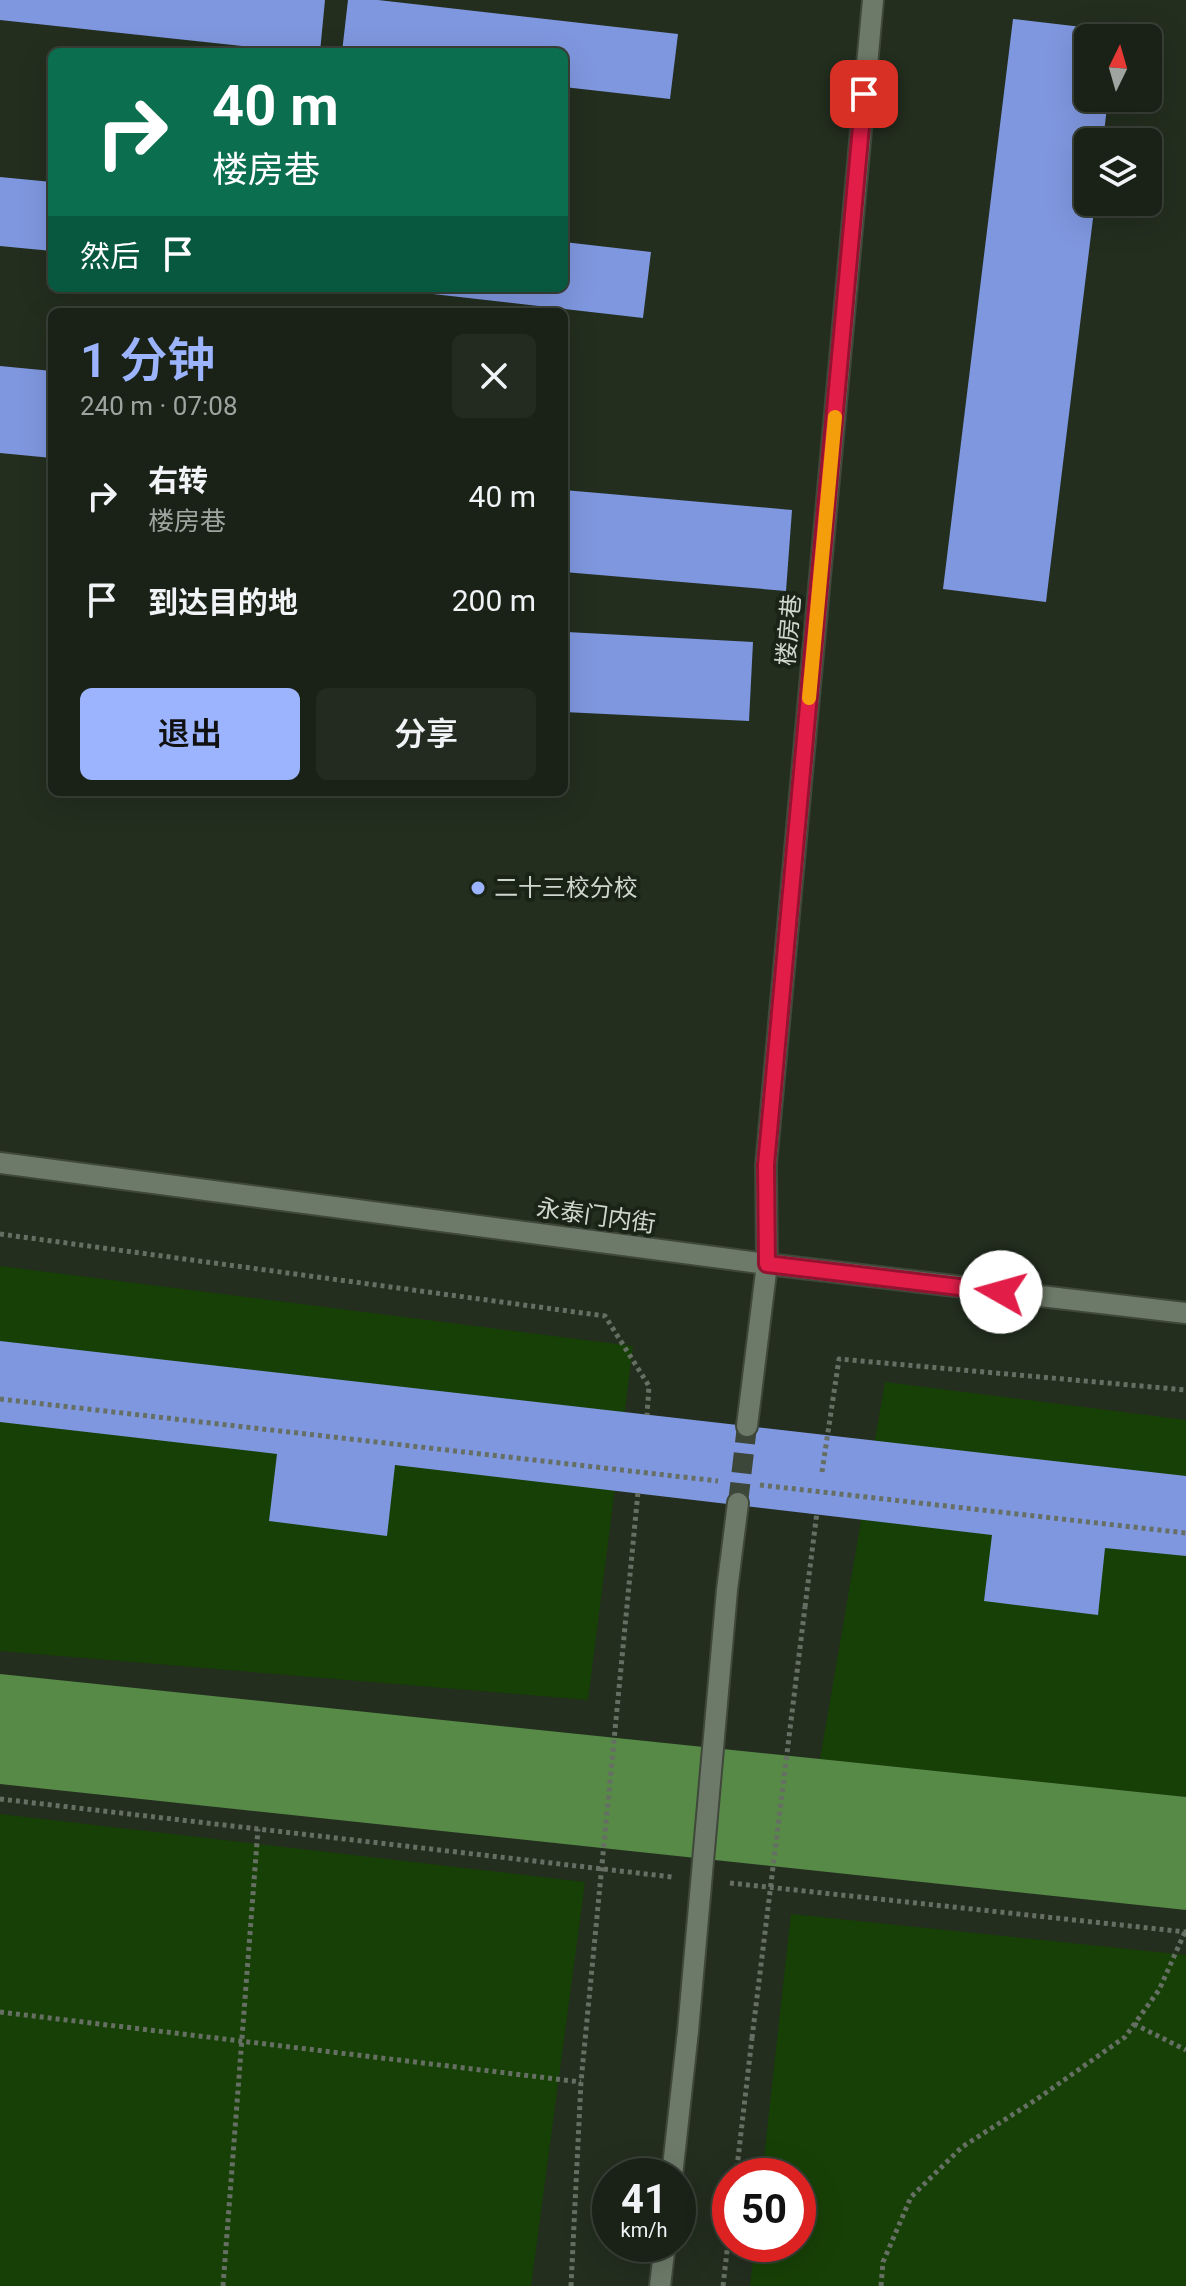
<!DOCTYPE html>
<html lang="zh">
<head>
<meta charset="utf-8">
<style>
	body { margin:0; font-family:Roboto,"Noto Sans SC",sans-serif; background:#232a20; color:#f1f3f6; height:100vh; display:flex; flex-direction:column; font-size:30px; white-space:nowrap }
	* { box-sizing:border-box; margin:0 }
	p { font-size:26px; color:#9fa4a1 }
	.icon { flex:none; width:44px; height:44px; fill:none; stroke:currentColor; stroke-width:2; stroke-linecap:round; stroke-linejoin:round }
	.map { position:relative; flex:1; overflow:hidden }
	.drawer { position:absolute; left:48px; top:308px; width:520px; height:488px; display:flex; flex-direction:column; background:#1a2217; border-radius:12px; box-shadow:0 8px 32px #0002,0 0 0 2px #383f36 }
	.drawer>* { flex:none }
	.banner { position:absolute; left:48px; top:48px; width:520px; height:244px; border-radius:12px; box-shadow:0 8px 32px #0002,0 0 0 2px #383f36; background:#0b6e4f; color:#fff; overflow:hidden }
	.needle { width:52px; rotate:5deg }
	.buttons { position:absolute; left:1074px; top:24px; display:grid; gap:16px }
	.buttons a { display:grid; place-items:center; width:88px; height:88px; border-radius:12px; background:#1a2217; box-shadow:0 8px 32px #0002,0 0 0 2px #383f36; font-size:40px }
	.speed { position:absolute; left:592px; top:2158px; display:flex; gap:16px; font-size:40px; font-weight:700; text-align:center }
	.speed>* { display:grid; place-content:center; width:104px; height:104px; border-radius:50%; background:#1a2217; box-shadow:0 8px 32px #0002,0 0 0 2px #383f36; line-height:1 }
	.speed small { font-size:20px; font-weight:400 }
	.speed .limit { border:12px solid #d22; background:#fff; color:#111 }
	.pin { position:absolute; display:grid; place-items:center; width:68px; height:68px; color:#fff; margin:-34px; border-radius:16px; box-shadow:0 4px 12px #0006 }
	.me { position:absolute; width:88px; margin:-44px; rotate:277deg; stroke-linejoin:round; filter:drop-shadow(0 0 6px #0008) }
	.turn { display:flex; align-items:center; gap:28px; height:168px; padding:0 32px; font-size:36px }
	.turn .icon { width:104px; height:104px; stroke-width:2.5 }
	.turn b { display:block; font-size:56px; line-height:68px }
	.then { display:flex; align-items:center; height:76px; padding:0 32px; background:#0003; gap:16px; font-size:30px }
	.round { display:grid; place-items:center; flex:none; width:84px; height:84px; border-radius:12px; background:#232a20 }
	.overview { display:flex; align-items:center; justify-content:space-between; height:136px; padding:0 32px }
	h1 { font-size:48px; font-weight:600; line-height:60px; color:#9bb4fd }
	.primary-button { display:flex; gap:16px; margin-top:auto; padding:16px 32px }
	.primary-button a { flex:1; height:92px; border-radius:12px; background:#9bb4fd; color:#111; font-size:32px; font-weight:600; line-height:92px; text-align:center }
	.primary-button a+a { background:#232a20; color:#f1f3f6 }
	ul { padding:0; list-style:none }
	li { display:flex; align-items:center; gap:24px; height:104px; padding:0 32px }
	li div { flex:1 }
	li b { display:block; font-size:30px }
	li em { font-style:normal }
	.map>svg:first-child { display:block }
</style>
</head>
<body>
<div class="map">
<svg width="1186" height="2286" viewBox="0 0 1186 2286">
	<rect width="100%" height="100%" fill="#232e1f"/>
	<g fill="#174006">
		<path d="M 0,1266 L 633,1346 L 588,1700 L 0,1651 Z"/>
		<path d="M 885,1382 L 1186,1420 L 1186,1797 L 820,1759 Z"/>
		<path d="M 0,1814 L 585,1882 L 531,2286 L 0,2286 Z"/>
		<path d="M 791,1914 L 1186,1955 L 1186,2286 L 750,2286 L 755,2244 L 798,2244 L 798,2176 L 762,2176 Z"/>
	</g>
	<path fill="#578947" d="M 0,1674 L 1186,1797 L 1186,1910 L 0,1784 Z"/>
	<g fill="#7f97df">
		<path d="M 0,0 L 325,0 L 320,52 L 298,52 L 0,20 Z"/>
		<path d="M 348,0 L 378,0 L 678,34 L 670,99 L 564,87 L 564,52 L 342,52 Z"/>
		<path d="M 1013,19 L 1116,31 L 1115,38 L 1088,38 L 1088,98 L 1108,98 L 1103,142 L 1088,142 L 1088,202 L 1095,202 L 1046,602 L 943,589 Z"/>
		<path d="M 0,177 L 52,182 L 52,251 L 0,246 Z"/>
		<path d="M 564,242 L 651,252 L 643,318 L 398,290 L 398,288 L 564,288 Z"/>
		<path d="M 0,366 L 52,371 L 52,458 L 0,453 Z"/>
		<path d="M 564,490 L 792,510 L 786,591 L 564,572 Z"/>
		<path d="M 567,632 L 753,642 L 749,721 L 564,712 Z"/>
		<path d="M 0,1341 L 1186,1476 L 1186,1556 L 1105,1548 L 1098,1615 L 984,1601 L 992,1535 L 395,1465 L 387,1536 L 269,1521 L 277,1454 L 0,1422 Z"/>
	</g>
	<g fill="none" stroke-linecap="round" stroke-linejoin="round">
		<path stroke="#3d4739" stroke-width="20" stroke-dasharray="20 10" stroke-linecap="butt" d="M 738,1503 L 747,1426"/>
		<defs>
			<path id="tertiary" d="M 767,1264 L 766,1165 L 873,0"/>
			<g id="secondary">
				<path d="M 0,1163 L 767,1264 L 1186,1313"/>
				<path d="M 747,1426 L 767,1264"/>
				<path d="M 727,1590 L 738,1503"/>
				<path d="M 672,2176 L 688,2031"/>
				<path d="M 660,2286 L 665,2244"/>
			</g>
		</defs>
		<use href="#tertiary" stroke="#3f483b" stroke-width="24"/>
		<use href="#secondary" stroke="#3f483b" stroke-width="24"/>
		<g stroke="#666f63" stroke-width="5" stroke-dasharray="4 4" stroke-linecap="butt">
			<path d="M 0,1234 L 605,1316 L 649,1386 L 647,1415"/>
			<path d="M 0,1399 L 718,1481"/>
			<path d="M 822,1472 L 839,1359 L 1186,1390"/>
			<path d="M 760,1485 L 1186,1533"/>
			<path d="M 805,1607 L 817,1512"/>
			<path d="M 0,1799 L 672,1877"/>
			<path d="M 730,1883 L 1186,1932"/>
			<path d="M 0,2012 L 581,2082"/>
			<path d="M 1134,2024 L 1186,2050"/>
			<path d="M 736,2176 L 752,2038"/>
			<path d="M 223,2286 L 258,1829"/>
			<path d="M 571,2286 L 581,2082 L 638,1492"/>
			<path d="M 723,2286 L 730,2225"/>
			<path d="M 881,2286 L 883,2262 L 911,2197 L 962,2147 L 1037,2099 L 1125,2037 L 1159,1990 L 1185,1932"/>
		</g>
		<use href="#tertiary" stroke="#6d7a69" stroke-width="20"/>
		<use href="#secondary" stroke="#6d7a69" stroke-width="20"/>
		<defs>
			<path id="secondary-bridge" d="M 688,2031 L 727,1590"/>
		</defs>
		<use href="#secondary-bridge" stroke="#3f483b" stroke-width="24" stroke-linecap="butt"/>
		<path stroke="#666f63" stroke-width="5" stroke-dasharray="4 4" stroke-linecap="butt" d="M 752,2038 L 805,1607"/>
		<use href="#secondary-bridge" stroke="#6d7a69" stroke-width="20"/>
	</g>
	<g fill="none" stroke-linecap="round" stroke-linejoin="round">
		<defs>
			<path id="route" d="M 864,94 L 766,1165 L 767,1264 L 1001,1292"/>
		</defs>
		<use href="#route" stroke="#92132f" stroke-width="20"/>
		<use href="#route" stroke="#e11d48" stroke-width="14"/>
		<path stroke="#f59e0b" stroke-width="14" d="M 809,698 L 835,417"/>
	</g>
	<circle fill="#9bb4fd" stroke="#192416" stroke-width="3" cx="478" cy="888" r="8"/>
	<g text-anchor="middle" dominant-baseline="central" stroke-width="8" stroke-linejoin="round" paint-order="stroke">
		<g font-size="24" fill="#cfd6cd" stroke="#192416">
			<text transform="translate(789 630) rotate(-85)">楼房巷</text>
			<text transform="translate(596 1216) rotate(8)">永泰门内街</text>
		</g>
		<g font-size="24" fill="#cfd6cd" stroke="#192416" text-anchor="start">
			<text x="494" y="888">二十三校分校</text>
		</g>
	</g>
</svg>
<div class="buttons">
<a><svg class="needle" viewBox="-14 -14 28 28"><path d="M0-13l5 13h-10z" fill="#e53935"/><path d="M0 13l5-13h-10z" fill="#9fa4a1"/></svg></a>
<a><svg class="icon" aria-label="layers" viewBox="0 0 24 24"><path d="M12 4l9 5-9 5-9-5zM3 14l9 5 9-5"/></svg></a>
</div>
<div class="speed"><div>41<small>km/h</small></div><div class="limit">50</div></div>
<div class="pin" style="left:864px;top:94px;background:#d93025"><svg class="icon" aria-label="arrive" viewBox="0 0 24 24"><path d="M6 21V4h12l-3 4 3 4H6"/></svg></div>
<svg class="me" style="left:1001px;top:1292px" viewBox="-20 -20 40 40"><circle r="19" fill="#fff"/><path d="M0-13L10 11 0 6-10 11z" fill="#e11d48"/></svg>
<div class="banner">
<div class="turn"><svg class="icon" aria-label="right" viewBox="0 0 24 24"><path d="M7 20v-9h11M14 6l5 5-5 5"/></svg><div><b>40 m</b>楼房巷</div></div>
<div class="then">然后<svg class="icon" aria-label="arrive" viewBox="0 0 24 24"><path d="M6 21V4h12l-3 4 3 4H6"/></svg></div>
</div>
<section class="drawer">
<div class="overview"><div><h1>1 分钟</h1><p>240 m · 07:08</p></div><a class="round"><svg class="icon" aria-label="close" viewBox="0 0 24 24"><path d="M6 6l12 12M18 6L6 18"/></svg></a></div>
<ul>
<li><svg class="icon" aria-label="right" viewBox="0 0 24 24"><path d="M7 20v-9h11M14 6l5 5-5 5"/></svg><div><b>右转</b><p>楼房巷</p></div><em>40 m</em></li>
<li><svg class="icon" aria-label="arrive" viewBox="0 0 24 24"><path d="M6 21V4h12l-3 4 3 4H6"/></svg><div><b>到达目的地</b></div><em>200 m</em></li>
</ul>
<div class="primary-button"><a>退出</a><a>分享</a></div>
</section>
</div>
</body>
</html>
